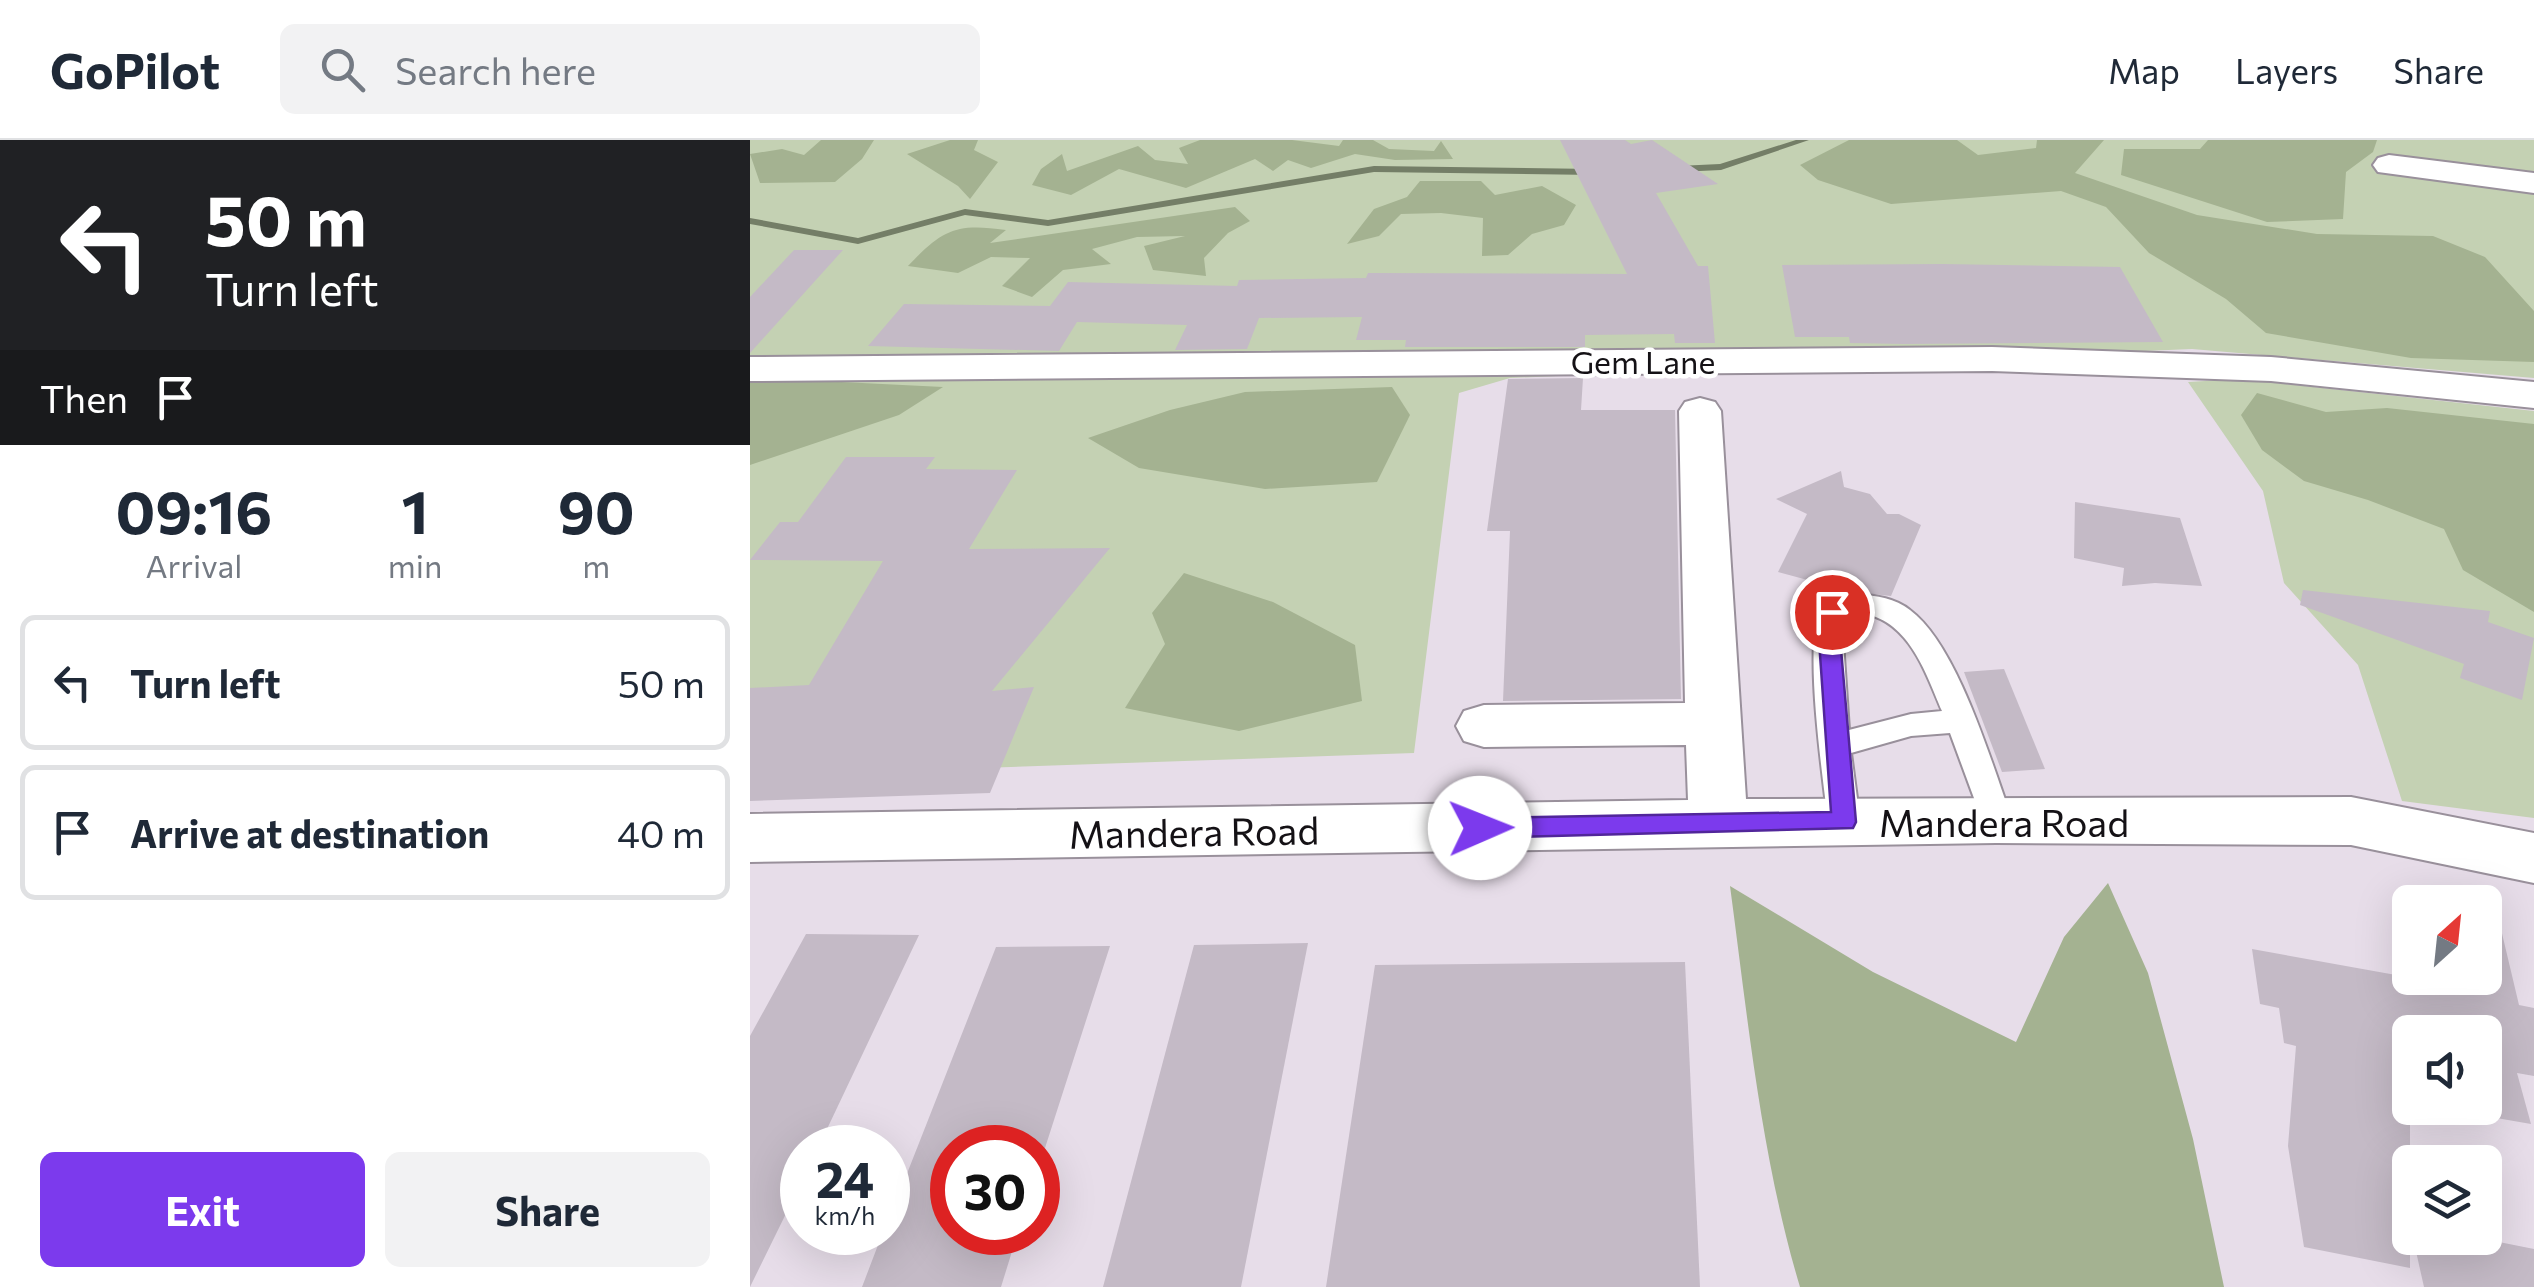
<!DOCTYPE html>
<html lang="en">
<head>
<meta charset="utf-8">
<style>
	body { margin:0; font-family:Commissioner,sans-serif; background:#f2f2f3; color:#1f2937; height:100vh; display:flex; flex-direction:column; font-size:38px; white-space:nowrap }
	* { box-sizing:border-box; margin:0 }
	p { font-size:32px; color:#747a83 }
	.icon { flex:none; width:55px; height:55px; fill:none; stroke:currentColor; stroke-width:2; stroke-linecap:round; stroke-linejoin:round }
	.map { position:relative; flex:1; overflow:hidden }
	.sheet { display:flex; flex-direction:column; background:#fff; width:750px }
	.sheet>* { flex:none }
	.top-card { background:#202124; color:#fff; overflow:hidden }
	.needle { width:65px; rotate:27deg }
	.fabs { position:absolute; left:1642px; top:745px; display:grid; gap:20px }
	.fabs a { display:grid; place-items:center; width:110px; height:110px; border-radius:15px; background:#fff; box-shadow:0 10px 40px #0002; font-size:50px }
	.speed { position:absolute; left:30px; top:985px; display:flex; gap:20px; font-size:50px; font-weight:700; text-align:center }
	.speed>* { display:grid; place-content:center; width:130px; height:130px; border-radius:50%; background:#fff; box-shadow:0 10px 40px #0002; line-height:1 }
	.speed small { font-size:25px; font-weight:400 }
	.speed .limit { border:15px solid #d22; background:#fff; color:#111 }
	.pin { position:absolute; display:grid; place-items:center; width:85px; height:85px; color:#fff; margin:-42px; border:5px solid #fff; border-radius:50%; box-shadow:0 2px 10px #0007 }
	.me { position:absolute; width:110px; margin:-55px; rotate:89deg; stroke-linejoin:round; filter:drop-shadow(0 0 8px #0008) }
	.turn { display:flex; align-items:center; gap:35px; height:210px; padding:0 40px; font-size:45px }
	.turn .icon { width:130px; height:130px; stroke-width:2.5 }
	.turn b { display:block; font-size:70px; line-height:85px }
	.then { display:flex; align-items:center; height:95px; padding:0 40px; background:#0003; gap:20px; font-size:38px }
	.eta { display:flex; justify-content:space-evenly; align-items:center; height:170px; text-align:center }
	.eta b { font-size:60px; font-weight:700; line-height:70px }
	.primary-button { display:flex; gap:20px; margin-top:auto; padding:20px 40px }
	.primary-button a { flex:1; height:115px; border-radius:15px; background:#7c3aed; color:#fff; font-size:40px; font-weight:700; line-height:115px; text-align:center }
	.primary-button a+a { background:#f2f2f3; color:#1f2937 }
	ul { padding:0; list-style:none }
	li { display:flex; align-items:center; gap:30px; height:135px; margin:0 20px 15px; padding:0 20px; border:5px solid #e0e1e3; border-radius:15px }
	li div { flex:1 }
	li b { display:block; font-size:38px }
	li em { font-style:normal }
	header { display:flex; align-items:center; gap:60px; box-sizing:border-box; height:140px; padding:0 50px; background:#fff; border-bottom:2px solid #e0e1e3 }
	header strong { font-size:48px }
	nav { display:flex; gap:55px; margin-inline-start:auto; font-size:35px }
	.search { width:700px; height:90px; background:#f2f2f3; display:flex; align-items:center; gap:25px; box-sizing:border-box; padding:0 35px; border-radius:15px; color:#747a83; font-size:38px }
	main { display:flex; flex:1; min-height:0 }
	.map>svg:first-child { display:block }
</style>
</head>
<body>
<header>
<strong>GoPilot</strong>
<div class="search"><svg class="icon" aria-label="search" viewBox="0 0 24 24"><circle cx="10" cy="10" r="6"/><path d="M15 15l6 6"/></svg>Search here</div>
<nav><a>Map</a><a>Layers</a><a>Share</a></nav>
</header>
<main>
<section class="sheet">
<div class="top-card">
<div class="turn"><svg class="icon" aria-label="left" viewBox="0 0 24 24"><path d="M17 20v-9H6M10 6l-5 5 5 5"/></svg><div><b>50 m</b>Turn left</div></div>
<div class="then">Then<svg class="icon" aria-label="arrive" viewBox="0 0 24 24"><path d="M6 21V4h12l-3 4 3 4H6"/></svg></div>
</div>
<div class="eta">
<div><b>09:16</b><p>Arrival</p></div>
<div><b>1</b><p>min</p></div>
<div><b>90</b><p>m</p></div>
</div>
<ul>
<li><svg class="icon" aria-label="left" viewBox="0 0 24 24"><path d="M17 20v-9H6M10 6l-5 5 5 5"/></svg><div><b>Turn left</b></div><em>50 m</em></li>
<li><svg class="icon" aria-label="arrive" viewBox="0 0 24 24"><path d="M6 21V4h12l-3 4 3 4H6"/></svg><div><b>Arrive at destination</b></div><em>40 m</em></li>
</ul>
<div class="primary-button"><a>Exit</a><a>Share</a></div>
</section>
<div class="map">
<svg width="1784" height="1147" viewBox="0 0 1784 1147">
	<rect width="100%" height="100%" fill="#e7dde9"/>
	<g fill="#c4d1b3">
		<path d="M 0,0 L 1784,0 L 1784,238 L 1442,209 L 760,238 L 709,253 L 664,613 L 0,636 Z"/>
		<path d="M 1489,239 L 1784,271 L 1784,678 L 1652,661 L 1608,525 L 1534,443 L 1513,351 L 1438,242 Z"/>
	</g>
	<g fill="#a4b291">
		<path d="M 71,0 L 124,0 L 112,19 L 85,42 L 10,43 L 0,14 L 32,9 L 54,15 Z"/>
		<path d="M 200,0 L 228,0 L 224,10 L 248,22 L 220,59 L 208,46 L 157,14 Z"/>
		<path d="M 450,0 L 542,0 L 589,6 L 593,0 L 623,0 L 639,9 L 684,11 L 691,1 L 703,19 L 645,20 L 605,14 L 561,28 L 538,20 L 523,31 L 505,19 L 436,48 L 369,29 L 321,55 L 282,45 L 291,29 L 312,14 L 317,31 L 388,6 L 405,20 L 438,24 L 429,8 Z"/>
		<path d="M 1099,0 L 1207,0 L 1228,15 L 1286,8 L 1287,0 L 1354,0 L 1325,33 L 1447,75 L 1567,94 L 1683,96 L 1735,117 L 1784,171 L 1784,222 L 1661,218 L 1516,193 L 1476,159 L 1399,113 L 1356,67 L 1311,51 L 1141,64 L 1068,40 L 1050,25 Z"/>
		<path d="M 1458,0 L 1627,0 L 1623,12 L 1596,32 L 1593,79 L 1517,82 L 1371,35 L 1374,9 L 1450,9 Z"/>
		<path d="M 670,41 L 731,41 L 745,55 L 792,46 L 826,65 L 814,85 L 782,94 L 758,115 L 732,116 L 733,78 L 691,73 L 651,74 L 629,96 L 597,104 L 624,69 L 657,57 Z"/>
		<path d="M 485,67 L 500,81 L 478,93 L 454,118 L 456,136 L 403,130 L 394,106 L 435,96 L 387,97 L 342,109 L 361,124 L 313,130 L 282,157 L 252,146 L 280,118 L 241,117 L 208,133 L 158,126 C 193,89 206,83 256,90 L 240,103 Z"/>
		<path d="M 31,239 L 193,247 L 149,275 L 0,325 L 0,241 Z"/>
		<path d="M 642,247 L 660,275 L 627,342 L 515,349 L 389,328 L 338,298 L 420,270 L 495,252 Z"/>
		<path d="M 1507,253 L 1576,272 L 1637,268 L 1784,284 L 1784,472 L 1713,430 L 1694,389 L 1618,360 L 1554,341 L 1512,310 L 1491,275 Z"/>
		<path d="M 434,433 L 523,462 L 605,505 L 612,561 L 489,591 L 375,568 L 415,504 L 402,473 Z"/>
		<path d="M 1358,743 L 1398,833 L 1443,999 L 1474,1147 L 1050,1147 C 1011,1017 998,880 980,746 L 1123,832 L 1266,902 L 1314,797 Z"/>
	</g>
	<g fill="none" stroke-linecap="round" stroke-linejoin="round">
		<g fill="#747e67" fill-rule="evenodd">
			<path d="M 1046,0 L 1059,0 L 971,30 L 928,32 L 924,29 L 928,26 L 970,24 Z"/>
			<path d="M 624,26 L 845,29 L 849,32 L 845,35 L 624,32 L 298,86 L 215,75 L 108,104 L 0,84 L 0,78 L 108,98 L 215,69 L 298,80 Z"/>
		</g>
	</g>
	<g fill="#c4bac6">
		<path d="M 810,0 L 875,0 L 881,4 L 902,0 L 968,44 L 906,53 L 948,126 L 958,126 L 965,203 L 925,203 L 924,194 L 835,195 L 835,207 L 655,207 L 656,200 L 606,200 L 612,177 L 509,178 L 497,209 L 425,210 L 437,185 L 327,182 L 309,211 L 118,206 L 154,164 L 300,166 L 318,142 L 487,146 L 489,140 L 616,138 L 618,133 L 877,134 Z"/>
		<path d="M 44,110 L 93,110 L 0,213 L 0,157 Z"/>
		<path d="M 1192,124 L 1370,127 L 1413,202 L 1154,204 L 1100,203 L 1099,197 L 1045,197 L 1032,125 Z"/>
		<path d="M 833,238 L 831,270 L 925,270 L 931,559 L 753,561 L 760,391 L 737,391 L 758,239 Z"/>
		<path d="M 96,317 L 185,317 L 176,329 L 267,330 L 219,409 L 360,408 L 242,551 L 284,547 L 240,653 L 0,661 L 0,548 L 59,545 L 133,421 L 0,420 L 30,382 L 48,382 Z"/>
		<path d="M 1091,331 L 1094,347 L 1120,354 L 1137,374 L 1149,374 L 1171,385 L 1141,456 L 1102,452 L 1028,432 L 1057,374 L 1026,359 Z"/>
		<path d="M 1325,362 L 1430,378 L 1452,446 L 1405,443 L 1372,446 L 1374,428 L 1324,418 Z"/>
		<path d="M 1553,450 L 1740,471 L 1738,482 L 1784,498 L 1772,560 L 1710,538 L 1714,524 L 1550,465 Z"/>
		<path d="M 1254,529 L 1295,629 L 1252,632 L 1214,532 Z"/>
		<path d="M 1750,785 L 1769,865 L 1784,868 L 1784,936 L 1767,933 L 1781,984 L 1735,976 L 1735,892 L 1660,892 L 1660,1128 L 1554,1107 L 1538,1006 L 1546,906 L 1534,903 L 1529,868 L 1510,864 L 1502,809 L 1735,851 L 1735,786 Z"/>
		<path d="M 56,794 L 169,795 L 68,1008 L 52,1008 L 52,1041 L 0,1147 L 0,896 Z"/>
		<path d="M 558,803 L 491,1147 L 353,1147 L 444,805 Z"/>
		<path d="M 360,806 L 295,1008 L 202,1008 L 202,1092 L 268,1092 L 251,1147 L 112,1147 L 133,1092 L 138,1092 L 138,1082 L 246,807 Z"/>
		<path d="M 935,822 L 950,1147 L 576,1147 L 625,825 Z"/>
		<path d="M 1663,1098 L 1729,1098 L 1784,1109 L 1784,1147 L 1674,1147 Z"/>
	</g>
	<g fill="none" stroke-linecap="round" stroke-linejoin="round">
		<defs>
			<path id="service" d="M 1108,454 C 1127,456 1145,458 1160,470 C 1208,506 1241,622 1262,679 L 1257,688 L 1246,692 L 1235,688 L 1200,593 L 1161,596 L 1101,613 L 1110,681 L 1105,690 L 1094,694 L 1083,690 L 1078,681 C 1073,638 1052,497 1072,464 ZM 1109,473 C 1158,478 1175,531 1192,571 L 1161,574 L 1099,590 L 1092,487 L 1094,477 Z"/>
			<g id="minor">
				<path d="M 1639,15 L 1784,33 L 1784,53 L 1628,32 L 1623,25 L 1628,18 Z"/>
				<path d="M 1242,207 L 1521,217 L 1784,242 L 1784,268 L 1521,241 L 1242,231 L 0,241 L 0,217 Z"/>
				<path d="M 950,258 L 965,262 L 971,271 L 996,659 L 1601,657 L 1784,693 L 1784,743 L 1601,705 L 1246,703 L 0,722 L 0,674 L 938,660 L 936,605 L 734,607 L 714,601 L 706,586 L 714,571 L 734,565 L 935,563 L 929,271 L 935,262 Z"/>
			</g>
		</defs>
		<use href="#service" stroke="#99909b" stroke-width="4"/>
		<use href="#minor" stroke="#99909b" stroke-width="4"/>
		<use href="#service" fill="#fff" fill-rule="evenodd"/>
		<use href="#minor" fill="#fff" fill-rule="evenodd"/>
	</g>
	<path fill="#7c3aed" stroke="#51269a" stroke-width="2.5" d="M 1082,464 L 1092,472 L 1089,486 L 1106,682 L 1103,688 L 730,698 L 722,695 L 718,688 L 722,681 L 730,678 L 1081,672 L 1068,486 L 1075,466 Z"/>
	<g text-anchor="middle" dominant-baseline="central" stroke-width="9" stroke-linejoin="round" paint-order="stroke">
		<g font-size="32" fill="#141115" stroke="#fff">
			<text x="893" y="221">Gem Lane</text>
		</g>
		<g font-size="38" fill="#141115" stroke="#fff">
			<text x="1254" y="681">Mandera Road</text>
			<text transform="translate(444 691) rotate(-1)">Mandera Road</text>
		</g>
	</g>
</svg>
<div class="fabs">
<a><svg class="needle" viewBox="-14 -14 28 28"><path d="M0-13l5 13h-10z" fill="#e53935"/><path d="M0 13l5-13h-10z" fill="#747a83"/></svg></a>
<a><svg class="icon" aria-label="sound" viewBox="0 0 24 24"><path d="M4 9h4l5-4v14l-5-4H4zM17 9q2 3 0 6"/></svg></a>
<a><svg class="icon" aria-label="layers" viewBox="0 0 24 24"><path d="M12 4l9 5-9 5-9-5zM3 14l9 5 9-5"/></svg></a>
</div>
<div class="speed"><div>24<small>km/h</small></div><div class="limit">30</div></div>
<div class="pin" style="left:1082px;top:472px;background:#d93025"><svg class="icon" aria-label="arrive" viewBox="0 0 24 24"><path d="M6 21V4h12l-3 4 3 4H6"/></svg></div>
<svg class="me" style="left:730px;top:688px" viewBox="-20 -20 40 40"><circle r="19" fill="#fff"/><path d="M0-13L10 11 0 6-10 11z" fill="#7c3aed"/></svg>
</div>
</main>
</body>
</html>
